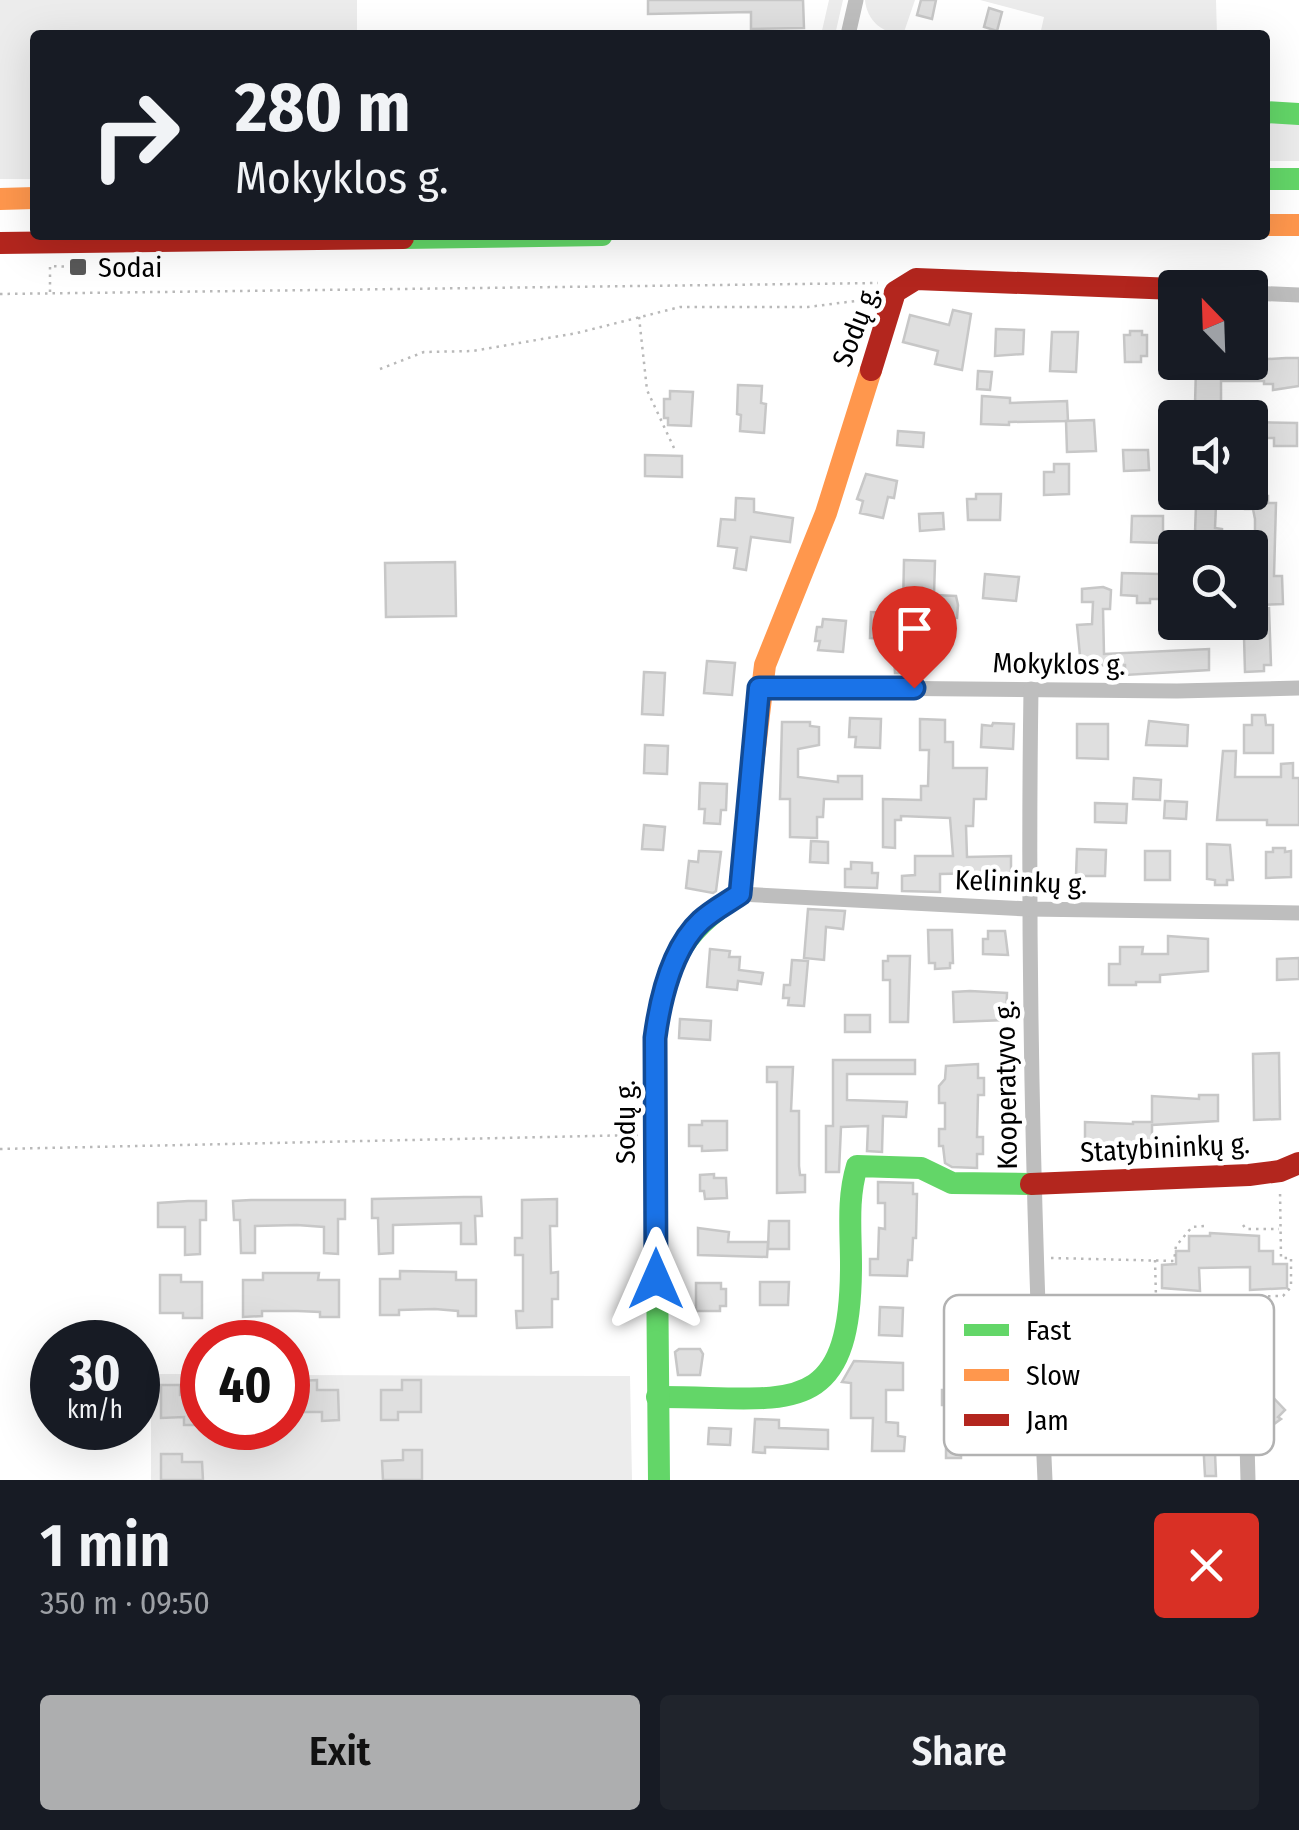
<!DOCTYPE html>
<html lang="en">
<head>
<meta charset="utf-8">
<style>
	body { margin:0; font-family:"Fira Sans Condensed",sans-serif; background:#20242c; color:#f1f3f6; height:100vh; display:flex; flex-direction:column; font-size:38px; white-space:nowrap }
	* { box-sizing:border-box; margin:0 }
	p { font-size:32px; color:#9ea1a6 }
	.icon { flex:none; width:55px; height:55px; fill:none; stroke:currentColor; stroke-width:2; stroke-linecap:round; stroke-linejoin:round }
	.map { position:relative; height:1480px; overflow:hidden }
	.sheet { display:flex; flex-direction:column; background:#171b24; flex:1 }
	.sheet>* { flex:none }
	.top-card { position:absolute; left:30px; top:30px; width:1240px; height:210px; border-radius:10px; box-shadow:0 10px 40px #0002; background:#171b24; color:#f1f3f6; overflow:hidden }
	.needle { width:65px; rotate:337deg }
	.tools { position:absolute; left:1158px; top:270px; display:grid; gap:20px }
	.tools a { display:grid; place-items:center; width:110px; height:110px; border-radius:10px; background:#171b24; box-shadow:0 10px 40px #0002; font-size:50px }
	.speed { position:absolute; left:30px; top:1320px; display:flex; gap:20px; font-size:50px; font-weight:700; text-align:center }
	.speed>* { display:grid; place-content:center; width:130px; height:130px; border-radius:50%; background:#171b24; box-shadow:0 10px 40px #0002; line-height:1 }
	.speed small { font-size:25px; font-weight:400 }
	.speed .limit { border:15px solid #d22; background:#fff; color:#111 }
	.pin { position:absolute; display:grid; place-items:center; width:85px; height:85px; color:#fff; margin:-102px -42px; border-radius:50% 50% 50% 0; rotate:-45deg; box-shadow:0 0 10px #0007 }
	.pin .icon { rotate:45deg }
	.me { position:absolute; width:110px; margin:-55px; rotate:0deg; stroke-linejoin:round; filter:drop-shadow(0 0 8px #0008) }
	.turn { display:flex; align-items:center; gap:35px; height:210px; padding:0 40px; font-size:45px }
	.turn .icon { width:130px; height:130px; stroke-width:2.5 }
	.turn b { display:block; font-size:70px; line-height:85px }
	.round { display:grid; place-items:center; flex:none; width:105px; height:105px; border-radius:10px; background:#20242c }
	.overview { display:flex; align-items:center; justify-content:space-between; height:170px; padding:0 40px }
	h1 { font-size:60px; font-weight:600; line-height:75px }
	.button { display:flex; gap:20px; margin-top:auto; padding:20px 40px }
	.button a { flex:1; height:115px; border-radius:10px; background:#adaeaf; color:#111; font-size:40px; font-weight:600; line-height:115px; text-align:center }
	.button a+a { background:#20242c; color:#f1f3f6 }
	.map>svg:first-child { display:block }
</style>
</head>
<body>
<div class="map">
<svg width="1299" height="1480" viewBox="0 0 1299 1480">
	<rect width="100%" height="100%" fill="#fff"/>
	<g fill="#ececec">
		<path d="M 0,0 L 357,0 L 357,35 L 35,35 L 35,179 L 0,179 Z"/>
		<path d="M 829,0 L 843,0 L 835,35 L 821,35 Z"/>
		<path d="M 865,0 L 915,0 L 903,35 C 882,33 867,21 865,0 Z"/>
		<path d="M 980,0 L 1216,0 L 1217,35 L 1040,35 L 1044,17 Z"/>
		<path d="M 1265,121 L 1299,123 L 1299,161 L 1265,161 Z"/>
		<path d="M 151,1374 L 202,1374 L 202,1428 L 288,1428 L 288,1375 L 630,1376 L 632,1480 L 151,1480 Z"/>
	</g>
	<g fill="#dfdfdf" stroke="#c7c7c7" stroke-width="2.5">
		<path d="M 648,0 L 803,0 L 804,28 L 751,29 L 751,12 L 648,14 Z"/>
		<path d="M 921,0 L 936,0 L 932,19 L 917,15 Z"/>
		<path d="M 989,8 L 1002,12 L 997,31 L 984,27 Z"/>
		<path d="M 953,310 L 971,314 L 962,370 L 935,364 L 938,351 L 903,342 L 910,315 L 949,325 Z"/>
		<path d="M 996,329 L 1024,330 L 1023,354 L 995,356 Z"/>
		<path d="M 1130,331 L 1142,331 L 1142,335 L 1147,335 L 1147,356 L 1141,356 L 1141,362 L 1125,362 L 1124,335 L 1130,335 Z"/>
		<path d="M 1052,332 L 1078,332 L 1076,372 L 1050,371 Z"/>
		<path d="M 1286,358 L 1299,358 L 1299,386 L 1273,390 L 1273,384 L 1264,384 L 1264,381 L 1221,381 L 1221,404 L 1195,404 L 1196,369 L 1216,369 L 1216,362 Z"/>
		<path d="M 978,371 L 992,372 L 990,390 L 977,389 Z"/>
		<path d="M 738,385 L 762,386 L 761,403 L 766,404 L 764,433 L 740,431 L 741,415 L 737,414 Z"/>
		<path d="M 670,391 L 693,392 L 691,426 L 668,425 L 668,418 L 664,418 L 664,399 L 670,399 Z"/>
		<path d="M 982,396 L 1010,398 L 1010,403 L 1067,401 L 1068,421 L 1009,422 L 1009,425 L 981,424 Z"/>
		<path d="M 1094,420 L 1096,451 L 1067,452 L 1066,421 Z"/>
		<path d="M 1250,422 L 1297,423 L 1297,446 L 1274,446 L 1274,438 L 1250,438 Z"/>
		<path d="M 898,431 L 924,433 L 923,447 L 897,445 Z"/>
		<path d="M 1123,450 L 1148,450 L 1149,470 L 1124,471 Z"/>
		<path d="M 645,455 L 682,456 L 682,477 L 645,476 Z"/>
		<path d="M 1054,464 L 1069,464 L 1069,494 L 1044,495 L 1044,472 L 1054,472 Z"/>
		<path d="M 866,474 L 897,481 L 894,498 L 888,497 L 883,518 L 860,513 L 863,501 L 857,499 Z"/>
		<path d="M 976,494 L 1001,494 L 1000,520 L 968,520 L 967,499 L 976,499 Z"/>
		<path d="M 1245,496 L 1268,496 L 1268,503 L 1276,503 L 1274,576 L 1282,576 L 1283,604 L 1258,605 L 1258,570 L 1250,570 L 1251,554 L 1255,554 L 1255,519 L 1253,509 L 1245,509 Z"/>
		<path d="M 736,498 L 754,499 L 754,512 L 793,518 L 790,542 L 751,537 L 746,570 L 734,568 L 737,548 L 718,546 L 721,519 L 735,520 Z"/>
		<path d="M 1196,505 L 1216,505 L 1215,528 L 1222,529 L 1222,542 L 1200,542 L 1200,533 L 1195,533 Z"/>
		<path d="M 943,513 L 944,529 L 920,531 L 919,514 Z"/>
		<path d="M 1132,516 L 1163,516 L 1163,543 L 1131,542 Z"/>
		<path d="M 1161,547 L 1175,547 L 1175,599 L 1150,599 L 1150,603 L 1137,603 L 1137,596 L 1121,595 L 1122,573 L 1160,574 Z"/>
		<path d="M 904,560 L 935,561 L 934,595 L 956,596 L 958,605 L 957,618 L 935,617 L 934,632 L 921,631 L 921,663 L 914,663 L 913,673 L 895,673 L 893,639 L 870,638 L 871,612 L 897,613 L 897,606 L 903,607 Z"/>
		<path d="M 455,562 L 456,616 L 386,617 L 385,563 Z"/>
		<path d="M 985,574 L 1019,577 L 1016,601 L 983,598 Z"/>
		<path d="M 1103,587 L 1111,590 L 1110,609 L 1103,609 L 1104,654 L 1209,649 L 1209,670 L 1125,675 L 1125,665 L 1081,666 L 1077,625 L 1092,624 L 1093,602 L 1082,602 L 1082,589 Z"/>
		<path d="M 1269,608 L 1271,665 L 1264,665 L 1264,671 L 1245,672 L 1244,637 L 1258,633 L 1258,609 Z"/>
		<path d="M 823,619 L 846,621 L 843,652 L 818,650 L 820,641 L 815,641 L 817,627 L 822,627 Z"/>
		<path d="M 707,661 L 735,663 L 732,695 L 704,693 Z"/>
		<path d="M 644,672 L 665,673 L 663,715 L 642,714 Z"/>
		<path d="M 1252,715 L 1265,715 L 1266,725 L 1273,725 L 1273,753 L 1244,753 L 1244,725 L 1252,725 Z"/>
		<path d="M 850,718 L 881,719 L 880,748 L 855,747 L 856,737 L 849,737 Z"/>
		<path d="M 920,719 L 945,720 L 945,742 L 953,742 L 953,768 L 987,768 L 986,799 L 974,799 L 973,826 L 966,826 L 967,857 L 1011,856 L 1011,886 L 984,886 L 984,873 L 940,874 L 940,892 L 902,891 L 902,876 L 915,875 L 915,856 L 953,856 L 950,818 L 901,816 L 901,820 L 895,820 L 895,848 L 883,847 L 883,799 L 921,800 L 921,786 L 928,786 L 929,750 L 920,750 Z"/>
		<path d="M 1149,721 L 1188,725 L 1187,746 L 1146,745 Z"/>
		<path d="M 782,722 L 810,722 L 810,726 L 819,727 L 819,745 L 798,749 L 798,777 L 838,782 L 838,776 L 862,776 L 862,799 L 824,799 L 823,817 L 817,817 L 817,838 L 790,837 L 790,799 L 780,799 Z"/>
		<path d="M 993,723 L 1014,724 L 1013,749 L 981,747 L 982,725 L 992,726 Z"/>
		<path d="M 1077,724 L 1108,724 L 1108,759 L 1077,758 Z"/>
		<path d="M 645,745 L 668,746 L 667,774 L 644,773 Z"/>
		<path d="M 1223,751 L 1236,751 L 1235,777 L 1281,777 L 1281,764 L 1293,763 L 1293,778 L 1299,778 L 1299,825 L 1267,825 L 1267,820 L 1217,820 Z"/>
		<path d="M 1134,778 L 1161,780 L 1160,800 L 1133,799 Z"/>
		<path d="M 700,783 L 727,784 L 726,810 L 721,810 L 720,824 L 704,823 L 705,809 L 699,809 Z"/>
		<path d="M 1165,801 L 1187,802 L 1186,819 L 1164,818 Z"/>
		<path d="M 1095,803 L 1127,804 L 1126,823 L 1095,822 Z"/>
		<path d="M 644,825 L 665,827 L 663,850 L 642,849 Z"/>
		<path d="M 811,841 L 828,842 L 828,863 L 810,862 Z"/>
		<path d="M 1207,844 L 1230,845 L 1233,880 L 1227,880 L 1227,885 L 1215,885 L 1215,880 L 1207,879 Z"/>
		<path d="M 1273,848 L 1285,848 L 1285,852 L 1291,851 L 1291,877 L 1266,878 L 1266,852 L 1273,852 Z"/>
		<path d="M 1077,849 L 1106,850 L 1105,876 L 1076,876 Z"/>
		<path d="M 699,851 L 721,852 L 716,891 L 713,893 L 686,888 L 689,861 L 698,862 Z"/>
		<rect x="1145" y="851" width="25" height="29"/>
		<path d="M 851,862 L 872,863 L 872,873 L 878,873 L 877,888 L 845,887 L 845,869 L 851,869 Z"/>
		<path d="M 808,909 L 845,911 L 843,929 L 826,927 L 824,960 L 804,958 Z"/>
		<path d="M 928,930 L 952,930 L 953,963 L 950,963 L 950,968 L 935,969 L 935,963 L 929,963 Z"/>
		<path d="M 988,931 L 1005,931 L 1008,955 L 983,954 L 983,939 L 988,939 Z"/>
		<path d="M 1168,936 L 1208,939 L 1208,971 L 1160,975 L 1160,982 L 1136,982 L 1136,985 L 1109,985 L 1109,964 L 1120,964 L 1120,947 L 1143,947 L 1142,954 L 1168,954 Z"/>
		<path d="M 710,949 L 730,951 L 729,957 L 740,957 L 739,970 L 763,973 L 761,984 L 738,981 L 737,990 L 707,987 Z"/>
		<path d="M 888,956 L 910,956 L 908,1022 L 890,1022 L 890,980 L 883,980 L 883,961 L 888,961 Z"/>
		<path d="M 1299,958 L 1299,979 L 1277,980 L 1277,959 Z"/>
		<path d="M 792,960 L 808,961 L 804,1006 L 788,1005 L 789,998 L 783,998 L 784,985 L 790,985 Z"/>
		<path d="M 970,991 L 1007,993 L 1006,1020 L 954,1022 L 953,992 Z"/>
		<rect x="845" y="1015" width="25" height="17"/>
		<path d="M 680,1019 L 711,1021 L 710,1040 L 679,1038 Z"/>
		<path d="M 1279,1053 L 1280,1119 L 1254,1120 L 1253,1054 Z"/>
		<path d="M 833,1060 L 915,1060 L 915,1074 L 847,1074 L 847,1100 L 907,1102 L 906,1117 L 883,1116 L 882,1152 L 867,1151 L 868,1126 L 841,1127 L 839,1172 L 826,1172 L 826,1126 L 833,1126 Z"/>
		<path d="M 978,1064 L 978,1078 L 984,1078 L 984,1095 L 978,1095 L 977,1137 L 983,1137 L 983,1154 L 977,1154 L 977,1168 L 952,1167 L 945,1163 L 943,1146 L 939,1146 L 939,1129 L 945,1129 L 945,1103 L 939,1103 L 939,1086 L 945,1079 L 946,1066 Z"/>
		<path d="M 767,1067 L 793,1067 L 791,1111 L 799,1111 L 799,1166 L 800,1175 L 805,1175 L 805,1192 L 777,1193 L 777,1082 L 767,1082 Z"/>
		<path d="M 1199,1095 L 1218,1095 L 1218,1121 L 1152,1125 L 1152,1147 L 1130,1147 L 1130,1150 L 1085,1148 L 1085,1122 L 1133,1124 L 1133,1122 L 1152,1122 L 1152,1096 L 1199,1099 Z"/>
		<path d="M 702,1121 L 727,1121 L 727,1150 L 702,1151 L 702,1146 L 689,1146 L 689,1125 L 702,1125 Z"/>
		<path d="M 714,1174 L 714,1178 L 726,1178 L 727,1198 L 705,1199 L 704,1191 L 700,1191 L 700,1175 Z"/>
		<path d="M 878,1182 L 913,1183 L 913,1194 L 917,1194 L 916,1238 L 913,1238 L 912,1260 L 908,1260 L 907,1276 L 870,1275 L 870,1259 L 878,1259 L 879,1228 L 885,1229 L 885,1203 L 878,1203 Z"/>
		<path d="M 464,1197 L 481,1197 L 482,1216 L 475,1216 L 476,1244 L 461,1244 L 461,1223 L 393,1225 L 393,1253 L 379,1254 L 378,1218 L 372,1218 L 372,1199 Z"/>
		<path d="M 557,1199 L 557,1226 L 550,1226 L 551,1273 L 558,1272 L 558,1299 L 552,1299 L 552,1327 L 517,1328 L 516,1311 L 523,1311 L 523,1255 L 515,1255 L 515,1238 L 522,1238 L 522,1200 Z"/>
		<path d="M 251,1200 L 345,1200 L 345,1219 L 338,1219 L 338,1254 L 324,1253 L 324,1227 L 297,1225 L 255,1226 L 255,1253 L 241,1253 L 240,1220 L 234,1220 L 233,1201 Z"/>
		<path d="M 188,1201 L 206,1201 L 206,1220 L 200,1220 L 200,1254 L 185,1255 L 185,1227 L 158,1227 L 158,1203 Z"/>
		<path d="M 769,1221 L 789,1221 L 789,1249 L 768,1249 Z"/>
		<path d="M 698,1228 L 729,1232 L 728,1242 L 768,1242 L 767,1257 L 698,1255 Z"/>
		<path d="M 1210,1233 L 1259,1236 L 1259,1251 L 1273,1251 L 1273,1264 L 1287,1264 L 1287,1288 L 1250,1290 L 1250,1267 L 1199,1268 L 1200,1291 L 1162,1288 L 1162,1265 L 1176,1264 L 1176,1251 L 1189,1251 L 1189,1236 L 1210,1236 Z"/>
		<path d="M 400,1271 L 456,1272 L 456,1280 L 476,1280 L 476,1316 L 458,1316 L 458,1311 L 435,1309 L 399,1310 L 399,1315 L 380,1315 L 380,1279 L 400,1279 Z"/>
		<path d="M 263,1273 L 319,1273 L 318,1280 L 339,1280 L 339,1317 L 320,1317 L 320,1312 L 298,1311 L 262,1311 L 262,1316 L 243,1317 L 243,1280 L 263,1280 Z"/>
		<path d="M 160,1275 L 181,1275 L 181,1282 L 202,1282 L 202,1318 L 183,1318 L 183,1313 L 160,1313 Z"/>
		<path d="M 760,1282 L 789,1282 L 788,1305 L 760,1305 Z"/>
		<path d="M 696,1283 L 721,1283 L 721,1289 L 726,1289 L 726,1306 L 720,1306 L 720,1311 L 696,1311 Z"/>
		<path d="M 880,1307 L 903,1308 L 902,1336 L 879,1335 Z"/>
		<path d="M 679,1349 L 700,1349 L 703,1354 L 700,1375 L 678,1375 L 675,1352 Z"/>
		<path d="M 854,1361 L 903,1363 L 903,1390 L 886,1390 L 886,1422 L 898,1423 L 898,1436 L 905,1437 L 904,1451 L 872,1451 L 873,1418 L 851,1418 L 851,1383 L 842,1382 Z"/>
		<path d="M 947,1372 L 969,1372 L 970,1393 L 961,1392 L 961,1405 L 942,1405 L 942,1390 L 947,1390 Z"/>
		<path d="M 317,1380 L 317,1390 L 338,1390 L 339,1420 L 322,1421 L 322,1412 L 299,1412 L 298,1381 Z"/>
		<path d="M 402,1380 L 421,1380 L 421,1412 L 398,1412 L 398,1420 L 381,1420 L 381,1390 L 402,1390 Z"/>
		<path d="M 161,1385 L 180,1385 L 180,1395 L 201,1394 L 201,1425 L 184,1425 L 184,1417 L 161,1418 Z"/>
		<path d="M 1264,1388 L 1285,1410 L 1278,1417 L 1281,1419 L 1260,1434 L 1238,1412 Z"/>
		<path d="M 1225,1396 L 1226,1426 L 1214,1430 L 1216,1476 L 1205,1476 L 1201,1403 L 1208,1402 L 1207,1397 Z"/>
		<path d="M 755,1419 L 779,1420 L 779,1428 L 828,1430 L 828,1449 L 765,1447 L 765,1453 L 753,1452 Z"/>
		<path d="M 709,1428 L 731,1429 L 730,1445 L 708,1444 Z"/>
		<path d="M 946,1430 L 971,1430 L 971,1451 L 961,1451 L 961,1458 L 946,1458 Z"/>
		<path d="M 403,1450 L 422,1450 L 422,1480 L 383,1480 L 382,1461 L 403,1460 Z"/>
		<path d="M 161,1454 L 182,1454 L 182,1462 L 202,1462 L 203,1480 L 161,1480 Z"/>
	</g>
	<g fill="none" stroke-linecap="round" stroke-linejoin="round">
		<g stroke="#b9b9b9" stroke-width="2.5" stroke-dasharray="2.5 5" stroke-linecap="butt">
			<path d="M 50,292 L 50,266 L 78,267"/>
			<path d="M 0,294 L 878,283"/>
			<path d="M 639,317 L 647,390 L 674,448"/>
			<path d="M 380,369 L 424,352 L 473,351 L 577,333 L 680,307 L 808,307 L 871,299"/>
			<path d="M 0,1149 L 638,1135"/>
			<path d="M 1243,1225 L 1246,1229 L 1279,1229"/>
			<path d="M 1051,1258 L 1174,1261 L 1176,1246 L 1192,1227 L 1204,1226"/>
			<path d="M 1155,1260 L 1156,1298 L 1283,1296 L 1291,1287 L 1291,1258 L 1281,1258 L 1280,1190"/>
		</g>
		<g stroke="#bebebe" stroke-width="15">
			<path d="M 848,35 L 856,0"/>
			<path d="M 1250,293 L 1299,295"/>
			<path d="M 759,687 L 1177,691 L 1299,688"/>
			<path d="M 1031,689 C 1027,953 1033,1216 1045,1480"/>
			<path d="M 740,894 L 1028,909 L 1299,913"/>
			<path d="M 1247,1443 L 1248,1480"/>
		</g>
		<g stroke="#63d668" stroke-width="22">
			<path d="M 1265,112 L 1299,114"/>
			<path d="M 1265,179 L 1299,179"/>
			<path d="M 403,238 L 602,235"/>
			<path d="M 657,1397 C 784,1396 851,1426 851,1265 C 851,1231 847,1199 857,1166 L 921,1168 L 952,1183 L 1031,1184"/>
			<path d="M 659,1480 L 655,1038 C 668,964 676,936 740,894 L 746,823"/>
		</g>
		<g stroke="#ff974d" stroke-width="22">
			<path d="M 0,199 L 35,198"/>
			<path d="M 1265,225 L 1299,225"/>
			<path d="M 746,823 L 765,665 L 826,513 L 871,370"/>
		</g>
		<g stroke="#b3261e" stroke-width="22">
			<path d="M 0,243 L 403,238"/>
			<path d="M 871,370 L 895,292 L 916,279 L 1175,289"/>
			<path d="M 1031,1184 L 1249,1175 L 1280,1171 L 1299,1163"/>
		</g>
	</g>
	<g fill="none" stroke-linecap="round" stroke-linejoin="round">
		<defs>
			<path id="route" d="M 656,1279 L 655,1038 C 660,1000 672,948 701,921 C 713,910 727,903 740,894 L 759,688 L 914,688"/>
		</defs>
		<use href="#route" stroke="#114b97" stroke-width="25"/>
		<use href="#route" stroke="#1a73e8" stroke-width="18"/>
	</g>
	<rect fill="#595959" stroke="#fff" stroke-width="4" x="68" y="257" width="20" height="20" rx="5"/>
	<g text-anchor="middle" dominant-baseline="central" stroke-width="9" stroke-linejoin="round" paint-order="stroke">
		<g font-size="28" fill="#000" stroke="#fff" text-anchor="start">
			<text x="98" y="267">Sodai</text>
		</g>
		<g font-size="28" fill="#000" stroke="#fff">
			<text transform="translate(856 326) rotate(-69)">Sodų g.</text>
			<text transform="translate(1059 664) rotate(1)">Mokyklos g.</text>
			<text transform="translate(1021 882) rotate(2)">Kelininkų g.</text>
			<text transform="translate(1006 1085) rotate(-91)">Kooperatyvo g.</text>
			<text transform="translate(625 1122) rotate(-90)">Sodų g.</text>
			<text transform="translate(1165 1148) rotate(-3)">Statybininkų g.</text>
		</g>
	</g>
	<rect x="944" y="1295" width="330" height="160" rx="15" fill="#fff" stroke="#b2b2b2" stroke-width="2.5"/>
	<rect x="964" y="1324" width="45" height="12" fill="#63d668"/>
	<rect x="964" y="1369" width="45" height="12" fill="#ff974d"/>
	<rect x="964" y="1414" width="45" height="12" fill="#b3261e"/>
	<g font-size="28" fill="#000">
		<text x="1026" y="1340">Fast</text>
		<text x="1026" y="1385">Slow</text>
		<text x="1026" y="1430">Jam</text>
	</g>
</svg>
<div class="tools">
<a><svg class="needle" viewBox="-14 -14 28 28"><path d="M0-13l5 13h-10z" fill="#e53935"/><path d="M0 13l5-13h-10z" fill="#9ea1a6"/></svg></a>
<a><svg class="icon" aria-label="sound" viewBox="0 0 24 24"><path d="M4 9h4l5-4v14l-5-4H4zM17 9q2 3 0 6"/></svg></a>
<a><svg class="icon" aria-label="search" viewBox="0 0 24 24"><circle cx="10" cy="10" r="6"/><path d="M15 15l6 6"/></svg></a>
</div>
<div class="speed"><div>30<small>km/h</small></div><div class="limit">40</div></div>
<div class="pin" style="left:914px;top:688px;background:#d93025"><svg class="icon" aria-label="arrive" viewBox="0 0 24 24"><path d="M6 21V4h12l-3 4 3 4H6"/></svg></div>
<svg class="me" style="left:656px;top:1279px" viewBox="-20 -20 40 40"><path d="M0-17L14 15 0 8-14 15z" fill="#1a73e8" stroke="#fff" stroke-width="4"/></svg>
<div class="top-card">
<div class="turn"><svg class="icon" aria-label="right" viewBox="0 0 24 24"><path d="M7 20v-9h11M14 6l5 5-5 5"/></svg><div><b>280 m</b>Mokyklos g.</div></div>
</div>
</div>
<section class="sheet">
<div class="overview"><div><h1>1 min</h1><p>350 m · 09:50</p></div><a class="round" style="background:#d93025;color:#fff"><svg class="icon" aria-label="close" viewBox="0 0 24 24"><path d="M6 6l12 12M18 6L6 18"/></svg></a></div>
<div class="button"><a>Exit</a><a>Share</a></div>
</section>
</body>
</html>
